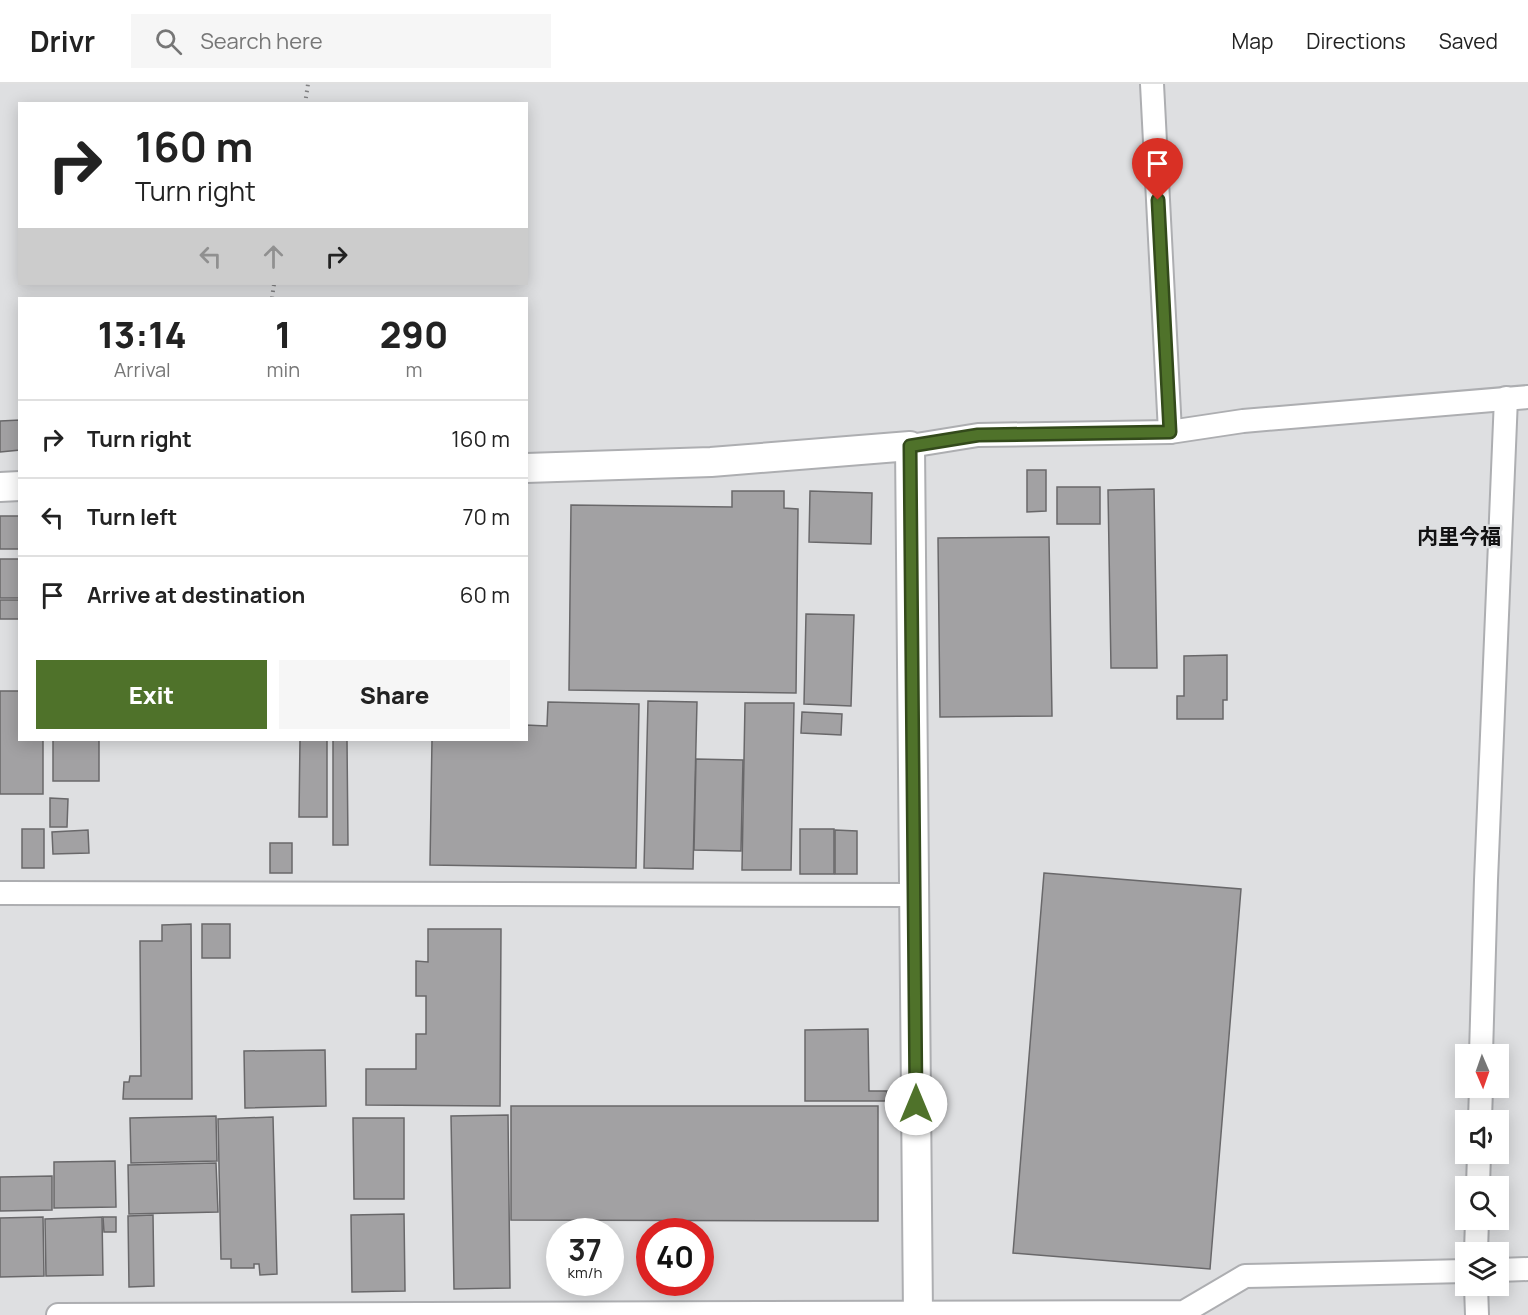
<!DOCTYPE html>
<html lang="en">
<head>
<meta charset="utf-8">
<style>
	body { margin:0; font-family:Manrope,"Noto Sans JP",sans-serif; background:#f6f6f6; color:#222; height:100vh; display:flex; flex-direction:column; font-size:22px; white-space:nowrap }
	* { box-sizing:border-box; margin:0 }
	p { font-size:20px; color:#767676 }
	.icon { flex:none; width:33px; height:33px; fill:none; stroke:currentColor; stroke-width:2; stroke-linecap:round; stroke-linejoin:round }
	.map { position:relative; flex:1; overflow:hidden }
	.side { position:absolute; left:18px; top:213px; width:510px; height:444px; display:flex; flex-direction:column; background:#fff; border-radius:0px; box-shadow:0 3px 15px #0003 }
	.side>* { flex:none }
	.hud { position:absolute; left:18px; top:18px; width:510px; height:183px; border-radius:0px; box-shadow:0 3px 15px #0003; background:#fff; color:#222; overflow:hidden }
	.needle { width:39px; rotate:178deg }
	.tools { position:absolute; left:1455px; top:960px; display:grid; gap:12px }
	.tools a { display:grid; place-items:center; width:54px; height:54px; border-radius:0px; background:#fff; box-shadow:0 3px 15px #0003; font-size:30px }
	.speed { position:absolute; left:546px; top:1134px; display:flex; gap:12px; font-size:30px; font-weight:700; text-align:center }
	.speed>* { display:grid; place-content:center; width:78px; height:78px; border-radius:50%; background:#fff; box-shadow:0 3px 15px #0003; line-height:1 }
	.speed small { font-size:15px; font-weight:400 }
	.speed .limit { border:9px solid #d22; background:#fff; color:#111 }
	.pin { position:absolute; display:grid; place-items:center; width:51px; height:51px; color:#fff; margin:-62px -26px; border-radius:50% 50% 50% 0; rotate:-45deg; box-shadow:0 0 6px #0007 }
	.pin .icon { rotate:45deg }
	.me { position:absolute; width:66px; margin:-33px; rotate:0deg; stroke-linejoin:round; filter:drop-shadow(0 0 4px #0008) }
	.turn { display:flex; align-items:center; gap:21px; height:126px; padding:0 18px; font-size:27px }
	.turn .icon { width:78px; height:78px; stroke-width:2.5 }
	.turn b { display:block; font-size:42px; line-height:51px }
	.lanes { display:flex; align-items:center; height:57px; padding:0 18px; background:#0003; justify-content:center; gap:30px; direction:ltr }
	.lanes .off { opacity:.35 }
	.eta { display:flex; justify-content:space-evenly; align-items:center; height:102px; text-align:center }
	.eta b { font-size:36px; font-weight:800; line-height:42px }
	.button { display:flex; gap:12px; margin-top:auto; padding:12px 18px }
	.button a { flex:1; height:69px; border-radius:0px; background:#4f722a; color:#fff; font-size:24px; font-weight:800; line-height:69px; text-align:center }
	.button a+a { background:#f6f6f6; color:#222 }
	ul { padding:0; list-style:none }
	li { display:flex; align-items:center; gap:18px; height:78px; padding:0 18px; border-top:2px solid #e0e0e0 }
	li div { flex:1 }
	li b { display:block; font-size:22px }
	li em { font-style:normal }
	header { display:flex; align-items:center; gap:36px; box-sizing:border-box; height:84px; padding:0 30px; background:#fff; border-bottom:2px solid #e0e0e0 }
	header strong { font-size:28px }
	nav { display:flex; gap:33px; margin-inline-start:auto; font-size:21px }
	.search { width:420px; height:54px; background:#f6f6f6; display:flex; align-items:center; gap:15px; box-sizing:border-box; padding:0 21px; border-radius:0px; color:#767676; font-size:22px }
	.map>svg:first-child { display:block }
</style>
</head>
<body>
<header>
<strong>Drivr</strong>
<div class="search"><svg class="icon" aria-label="search" viewBox="0 0 24 24"><circle cx="10" cy="10" r="6"/><path d="M15 15l6 6"/></svg>Search here</div>
<nav><a>Map</a><a>Directions</a><a>Saved</a></nav>
</header>
<div class="map">
<svg width="1528" height="1231" viewBox="0 0 1528 1231">
	<rect width="100%" height="100%" fill="#dedfe1"/>
	<g fill="#a2a1a3" stroke="#69686a" stroke-width="1.5">
		<path d="M 20,336 L 20,366 L 0,368 L 0,337 Z"/>
		<path d="M 1027,386 L 1046,386 L 1046,427 L 1027,428 Z"/>
		<rect x="1057" y="403" width="43" height="37"/>
		<path d="M 1154,405 L 1157,584 L 1111,584 L 1108,406 Z"/>
		<path d="M 732,407 L 784,407 L 784,424 L 798,425 L 796,609 L 569,606 L 571,421 L 732,423 Z"/>
		<path d="M 810,407 L 872,409 L 871,460 L 809,458 Z"/>
		<rect x="0" y="432" width="20" height="33"/>
		<path d="M 1049,453 L 1052,632 L 940,633 L 938,454 Z"/>
		<rect x="0" y="475" width="20" height="39"/>
		<rect x="0" y="516" width="20" height="19"/>
		<path d="M 806,530 L 854,531 L 851,622 L 804,620 Z"/>
		<path d="M 1227,571 L 1227,616 L 1223,616 L 1223,635 L 1177,635 L 1177,612 L 1184,612 L 1184,572 Z"/>
		<path d="M 0,607 L 20,607 L 20,656 L 43,656 L 43,710 L 0,710 Z"/>
		<path d="M 648,617 L 697,618 L 693,785 L 644,784 Z"/>
		<path d="M 548,618 L 639,620 L 636,784 L 430,781 L 432,656 L 526,656 L 526,641 L 547,642 Z"/>
		<path d="M 745,619 L 794,619 L 791,786 L 742,786 Z"/>
		<path d="M 802,628 L 842,630 L 841,651 L 801,649 Z"/>
		<rect x="53" y="656" width="46" height="41"/>
		<path d="M 300,656 L 327,656 L 327,733 L 299,733 Z"/>
		<path d="M 333,656 L 347,656 L 348,761 L 333,761 Z"/>
		<path d="M 696,675 L 743,676 L 741,767 L 694,766 Z"/>
		<path d="M 50,714 L 68,715 L 67,743 L 50,743 Z"/>
		<rect x="22" y="745" width="22" height="39"/>
		<rect x="800" y="745" width="34" height="45"/>
		<path d="M 88,746 L 89,769 L 53,770 L 52,748 Z"/>
		<path d="M 835,746 L 857,747 L 857,790 L 835,790 Z"/>
		<rect x="270" y="759" width="22" height="30"/>
		<path d="M 1044,789 L 1241,805 L 1210,1185 L 1013,1169 Z"/>
		<path d="M 191,840 L 192,1015 L 123,1015 L 124,998 L 129,998 L 130,992 L 141,992 L 140,857 L 162,857 L 162,841 Z"/>
		<rect x="202" y="840" width="28" height="34"/>
		<path d="M 428,845 L 501,845 L 500,1022 L 366,1021 L 366,985 L 416,985 L 416,950 L 426,950 L 426,912 L 416,912 L 416,877 L 428,878 Z"/>
		<path d="M 868,945 L 869,1007 L 887,1007 L 887,1017 L 805,1017 L 805,946 Z"/>
		<path d="M 325,966 L 326,1022 L 245,1024 L 244,967 Z"/>
		<path d="M 511,1022 L 878,1022 L 878,1137 L 511,1136 Z"/>
		<path d="M 508,1031 L 510,1204 L 454,1205 L 451,1032 Z"/>
		<path d="M 216,1032 L 217,1077 L 131,1079 L 130,1034 Z"/>
		<path d="M 273,1033 L 277,1190 L 260,1191 L 259,1180 L 254,1180 L 254,1184 L 231,1184 L 231,1175 L 221,1175 L 218,1035 Z"/>
		<path d="M 353,1034 L 404,1034 L 404,1115 L 354,1115 Z"/>
		<path d="M 115,1077 L 116,1123 L 54,1124 L 54,1078 Z"/>
		<path d="M 216,1079 L 218,1128 L 129,1130 L 128,1081 Z"/>
		<path d="M 52,1092 L 52,1126 L 0,1127 L 0,1093 Z"/>
		<path d="M 404,1130 L 405,1207 L 352,1208 L 351,1131 Z"/>
		<path d="M 153,1131 L 154,1202 L 129,1203 L 128,1132 Z"/>
		<path d="M 43,1133 L 44,1192 L 0,1193 L 0,1134 Z"/>
		<path d="M 102,1133 L 103,1191 L 46,1192 L 45,1135 Z"/>
		<path d="M 103,1133 L 116,1133 L 116,1148 L 104,1148 Z"/>
	</g>
	<g fill="none" stroke-linecap="round" stroke-linejoin="round">
		<defs>
			<g id="minor">
				<path d="M 1152,0 L 1170,348"/>
				<path d="M 910,362 L 978,351 L 1170,348 L 1243,337 L 1528,313"/>
				<path d="M 0,809 L 915,811"/>
				<path d="M 1481,970 L 1486,796 L 1506,314"/>
				<path d="M 1480,1036 L 1481,1004"/>
				<path d="M 1478,1102 L 1479,1070"/>
				<path d="M 1476,1168 L 1477,1136"/>
				<path d="M 1498,1186 L 1528,1185"/>
				<path d="M 1476,1202 L 1477,1231"/>
				<path d="M 58,1231 L 1184,1228 L 1245,1192 L 1466,1187"/>
			</g>
			<g id="tertiary">
				<path d="M 526,384 L 711,378 L 910,362 L 918,1231"/>
				<path d="M 0,403 L 20,402"/>
			</g>
		</defs>
		<use href="#minor" stroke="#adaeb1" stroke-width="26"/>
		<use href="#tertiary" stroke="#adaeb1" stroke-width="32"/>
		<g stroke="#818183" stroke-width="4" stroke-dasharray="1.5 4.5" stroke-linecap="butt">
			<path d="M 305,20 L 308,0"/>
			<path d="M 272,214 L 274,200"/>
		</g>
		<use href="#minor" stroke="#fff" stroke-width="22"/>
		<use href="#tertiary" stroke="#fff" stroke-width="28"/>
	</g>
	<g fill="none" stroke-linecap="round" stroke-linejoin="round">
		<defs>
			<path id="route" d="M 916,1020 L 910,362 L 978,351 L 1170,348 L 1158,116"/>
		</defs>
		<use href="#route" stroke="#334a1b" stroke-width="15"/>
		<use href="#route" stroke="#4f722a" stroke-width="10"/>
	</g>
	<g text-anchor="middle" dominant-baseline="central" stroke-width="5" stroke-linejoin="round" paint-order="stroke">
		<g font-size="21" font-weight="bold" fill="#111112" stroke="#dedfe1">
			<text x="1459" y="452">内里今福</text>
		</g>
	</g>
</svg>
<div class="tools">
<a><svg class="needle" viewBox="-14 -14 28 28"><path d="M0-13l5 13h-10z" fill="#e53935"/><path d="M0 13l5-13h-10z" fill="#767676"/></svg></a>
<a><svg class="icon" aria-label="sound" viewBox="0 0 24 24"><path d="M4 9h4l5-4v14l-5-4H4zM17 9q2 3 0 6"/></svg></a>
<a><svg class="icon" aria-label="search" viewBox="0 0 24 24"><circle cx="10" cy="10" r="6"/><path d="M15 15l6 6"/></svg></a>
<a><svg class="icon" aria-label="layers" viewBox="0 0 24 24"><path d="M12 4l9 5-9 5-9-5zM3 14l9 5 9-5"/></svg></a>
</div>
<div class="speed"><div>37<small>km/h</small></div><div class="limit">40</div></div>
<div class="pin" style="left:1158px;top:116px;background:#d93025"><svg class="icon" aria-label="arrive" viewBox="0 0 24 24"><path d="M6 21V4h12l-3 4 3 4H6"/></svg></div>
<svg class="me" style="left:916px;top:1020px" viewBox="-20 -20 40 40"><circle r="19" fill="#fff"/><path d="M0-13L10 11 0 6-10 11z" fill="#4f722a"/></svg>
<div class="hud">
<div class="turn"><svg class="icon" aria-label="right" viewBox="0 0 24 24"><path d="M7 20v-9h11M14 6l5 5-5 5"/></svg><div><b>160 m</b>Turn right</div></div>
<div class="lanes"><svg class="icon off" aria-label="left" viewBox="0 0 24 24"><path d="M17 20v-9H6M10 6l-5 5 5 5"/></svg><svg class="icon off" aria-label="ahead" viewBox="0 0 24 24"><path d="M12 20V5M6 11l6-6 6 6"/></svg><svg class="icon" aria-label="right" viewBox="0 0 24 24"><path d="M7 20v-9h11M14 6l5 5-5 5"/></svg></div>
</div>
<section class="side">
<div class="eta">
<div><b>13:14</b><p>Arrival</p></div>
<div><b>1</b><p>min</p></div>
<div><b>290</b><p>m</p></div>
</div>
<ul>
<li><svg class="icon" aria-label="right" viewBox="0 0 24 24"><path d="M7 20v-9h11M14 6l5 5-5 5"/></svg><div><b>Turn right</b></div><em>160 m</em></li>
<li><svg class="icon" aria-label="left" viewBox="0 0 24 24"><path d="M17 20v-9H6M10 6l-5 5 5 5"/></svg><div><b>Turn left</b></div><em>70 m</em></li>
<li><svg class="icon" aria-label="arrive" viewBox="0 0 24 24"><path d="M6 21V4h12l-3 4 3 4H6"/></svg><div><b>Arrive at destination</b></div><em>60 m</em></li>
</ul>
<div class="button"><a>Exit</a><a>Share</a></div>
</section>
</div>
</body>
</html>
